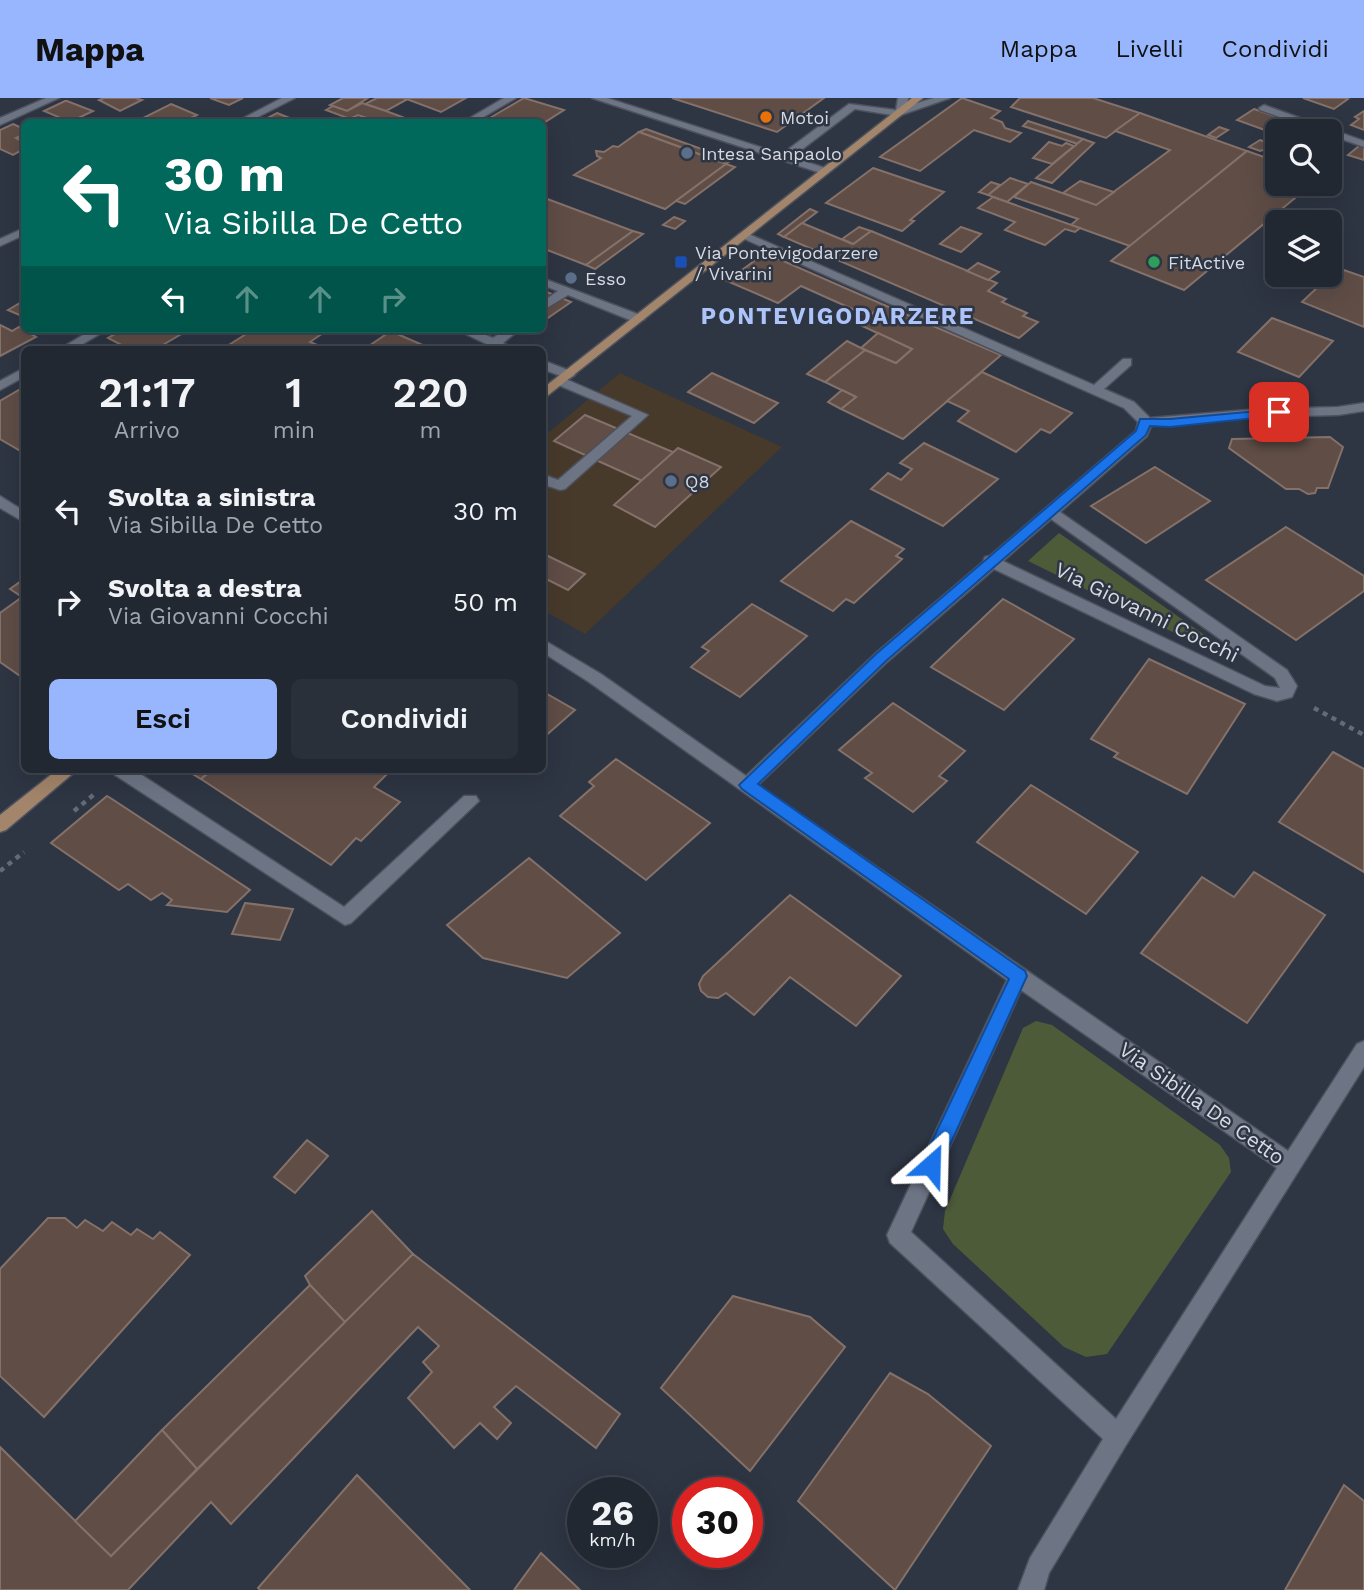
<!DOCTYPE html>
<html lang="it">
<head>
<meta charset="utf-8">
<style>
	body { margin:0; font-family:"Work Sans",sans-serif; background:#2a303a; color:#f1f3f6; height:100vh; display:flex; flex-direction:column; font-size:26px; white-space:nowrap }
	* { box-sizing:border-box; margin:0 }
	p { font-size:23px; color:#a2a6ac }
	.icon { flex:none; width:38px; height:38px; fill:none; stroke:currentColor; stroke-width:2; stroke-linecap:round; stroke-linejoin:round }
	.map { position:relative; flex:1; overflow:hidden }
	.sheet { position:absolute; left:21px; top:248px; width:525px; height:427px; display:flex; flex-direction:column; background:#222832; border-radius:10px; box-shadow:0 7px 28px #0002,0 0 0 2px #3f444d }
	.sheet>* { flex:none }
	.hud { position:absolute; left:21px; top:21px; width:525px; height:214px; border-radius:10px; box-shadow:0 7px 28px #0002,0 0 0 2px #3f444d; background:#00695c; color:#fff; overflow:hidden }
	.tools { position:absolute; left:1265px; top:21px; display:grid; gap:14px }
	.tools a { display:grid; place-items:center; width:77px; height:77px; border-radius:10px; background:#222832; box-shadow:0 7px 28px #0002,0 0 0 2px #3f444d; font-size:35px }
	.speed { position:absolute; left:567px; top:1379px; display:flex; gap:14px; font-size:35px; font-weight:700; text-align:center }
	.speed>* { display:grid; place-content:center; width:91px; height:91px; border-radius:50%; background:#222832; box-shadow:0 7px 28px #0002,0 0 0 2px #3f444d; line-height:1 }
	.speed small { font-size:18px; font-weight:400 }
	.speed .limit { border:10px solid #d22; background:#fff; color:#111 }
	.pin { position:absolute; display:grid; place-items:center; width:60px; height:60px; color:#fff; margin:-30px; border-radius:14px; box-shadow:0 4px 10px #0006 }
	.me { position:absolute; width:77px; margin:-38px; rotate:25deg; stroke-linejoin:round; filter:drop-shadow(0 0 5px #0008) }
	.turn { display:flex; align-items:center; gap:24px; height:147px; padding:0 28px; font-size:32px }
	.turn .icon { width:91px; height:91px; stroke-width:2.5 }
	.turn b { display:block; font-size:49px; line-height:60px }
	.lanes { display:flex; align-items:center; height:66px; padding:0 28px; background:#0003; justify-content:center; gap:35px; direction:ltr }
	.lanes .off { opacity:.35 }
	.eta { display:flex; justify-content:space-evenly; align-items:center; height:119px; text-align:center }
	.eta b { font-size:42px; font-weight:600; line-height:49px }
	.primary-button { display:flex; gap:14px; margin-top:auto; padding:14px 28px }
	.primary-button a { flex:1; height:80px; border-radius:10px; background:#97b6fd; color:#111; font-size:28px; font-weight:600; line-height:80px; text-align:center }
	.primary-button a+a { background:#2a303a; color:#f1f3f6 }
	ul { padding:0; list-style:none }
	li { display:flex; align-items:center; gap:21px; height:91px; padding:0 28px }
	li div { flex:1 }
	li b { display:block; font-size:26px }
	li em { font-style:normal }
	header { display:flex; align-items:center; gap:42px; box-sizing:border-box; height:98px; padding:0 35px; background:#97b6fd; color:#111 }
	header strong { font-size:33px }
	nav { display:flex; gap:38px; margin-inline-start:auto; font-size:24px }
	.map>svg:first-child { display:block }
</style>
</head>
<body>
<header>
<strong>Mappa</strong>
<nav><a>Mappa</a><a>Livelli</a><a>Condividi</a></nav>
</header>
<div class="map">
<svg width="1364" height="1492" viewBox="0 0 1364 1492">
	<rect width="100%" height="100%" fill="#2e3543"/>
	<path fill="#473a2b" d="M 620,275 L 782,349 L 585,536 L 543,512 L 543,339 Z"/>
	<g fill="#4e5b39">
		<path d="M 1059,435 L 1213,543 L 1205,550 L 1028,463 Z"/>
		<path d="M 1036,923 L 1052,927 L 1220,1047 L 1229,1060 L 1231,1074 L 1107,1256 L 1086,1259 L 1064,1249 L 953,1146 L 943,1131 L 945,1113 L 1023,930 Z"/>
	</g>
	<g fill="#5f4d46" stroke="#84716a" stroke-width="2">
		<path d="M 104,0 L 135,0 L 142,2 L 120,13 L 99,2 Z"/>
		<path d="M 210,0 L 243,0 L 229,7 Z"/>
		<path d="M 343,0 L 368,0 L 347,13 L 330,7 Z"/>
		<path d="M 377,0 L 404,0 L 406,2 L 386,13 L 365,6 Z"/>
		<path d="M 404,0 L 466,0 L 441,14 Z"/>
		<path d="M 524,0 L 564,12 L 542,26 L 483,24 Z"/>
		<path d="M 672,0 L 824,0 L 777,34 Z"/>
		<path d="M 962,0 L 1000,13 L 991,20 L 1002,24 L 1005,30 L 1021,35 L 1010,44 L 974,32 L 920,73 L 880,59 Z"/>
		<path d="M 1020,0 L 1093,0 L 1140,15 L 1106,40 L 1011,9 Z"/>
		<path d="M 1303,0 L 1344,0 L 1348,1 L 1334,11 Z"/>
		<path d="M 65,3 L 67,3 L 93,13 L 70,24 L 44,13 Z"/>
		<path d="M 362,5 L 386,13 L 402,19 L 393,24 L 380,24 L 358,17 L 350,21 L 326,12 L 333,8 L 347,13 Z"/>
		<path d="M 171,6 L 197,17 L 183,24 L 155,24 L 143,20 Z"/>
		<path d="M 1254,11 L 1286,22 L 1270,34 L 1237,22 Z"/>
		<path d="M 1364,13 L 1364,32 L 1351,27 L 1359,21 L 1355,19 Z"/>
		<path d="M 277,15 L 297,23 L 262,23 Z"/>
		<path d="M 1140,15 L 1247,53 L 1130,148 L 1071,127 L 1078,121 L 1014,99 L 1031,84 L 1096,107 L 1170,52 L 1115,33 Z"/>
		<path d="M 1028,23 L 1083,41 L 1078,46 L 1023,28 Z"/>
		<path d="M 13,26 L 24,31 L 24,36 L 16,40 L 24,44 L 24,51 L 13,57 L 0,51 L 0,32 Z"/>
		<path d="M 1219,29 L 1228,32 L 1216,40 L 1208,37 Z"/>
		<path d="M 646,31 L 732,62 L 726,66 L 639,34 Z"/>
		<path d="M 639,34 L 688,52 L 726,66 L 665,111 L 574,77 L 601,60 L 597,58 L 596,53 L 604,54 L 613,48 L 618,49 Z"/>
		<path d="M 1083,41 L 1094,45 L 1052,85 L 1036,80 Z"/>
		<path d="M 1260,42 L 1276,48 L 1260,53 L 1249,49 Z"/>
		<path d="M 1049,44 L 1062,48 L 1066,45 L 1074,48 L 1052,66 L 1033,60 Z"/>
		<path d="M 1360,47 L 1364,48 L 1364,62 L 1348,57 Z"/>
		<path d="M 1247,53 L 1278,64 L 1278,86 L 1312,86 L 1184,192 L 1111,163 Z"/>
		<path d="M 726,66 L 735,69 L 685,106 L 676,103 Z"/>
		<path d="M 873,70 L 935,91 L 944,94 L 910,122 L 914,123 L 902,133 L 826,105 Z"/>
		<path d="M 1010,80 L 1028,86 L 1007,104 L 988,97 Z"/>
		<path d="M 1080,83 L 1114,94 L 1096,107 L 1063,95 Z"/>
		<path d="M 991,84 L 1000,87 L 988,97 L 979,94 Z"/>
		<path d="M 542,99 L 633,133 L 586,167 L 542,150 Z"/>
		<path d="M 993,99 L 1007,104 L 1080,130 L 1075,134 L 1065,131 L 1045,147 L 1005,132 L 1015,124 L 978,110 Z"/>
		<path d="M 810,111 L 817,114 L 784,139 L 778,136 Z"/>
		<path d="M 674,119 L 685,123 L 675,131 L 663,127 Z"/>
		<path d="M 802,125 L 853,146 L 871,133 L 997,185 L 988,193 L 1006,201 L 1002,204 L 1027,215 L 1023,218 L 1038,224 L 1019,240 L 784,139 Z"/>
		<path d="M 859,129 L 871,133 L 853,146 L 842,141 Z"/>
		<path d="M 961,129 L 981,136 L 961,154 L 940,146 Z"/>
		<path d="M 633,133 L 643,136 L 595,171 L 586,167 Z"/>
		<path d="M 765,155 L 884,207 L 868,218 L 801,188 L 778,205 L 727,183 Z"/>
		<path d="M 978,165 L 999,174 L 988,182 L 967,173 Z"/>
		<path d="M 1338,170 L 1364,179 L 1364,229 L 1302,204 Z"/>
		<path d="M 542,192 L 571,204 L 542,224 Z"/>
		<path d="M 20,205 L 24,208 L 24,219 L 8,212 Z"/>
		<path d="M 884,207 L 1001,257 L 903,341 L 841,311 L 856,299 L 825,284 L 865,252 L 896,265 L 912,251 L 858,226 Z"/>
		<path d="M 1272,220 L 1333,243 L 1299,279 L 1238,254 Z"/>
		<path d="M 0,227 L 12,233 L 19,229 L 36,239 L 0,258 Z"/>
		<path d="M 124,231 L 190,231 L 154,252 L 131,252 L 108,240 Z"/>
		<path d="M 254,231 L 329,231 L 310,244 L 315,246 L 307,252 L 221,252 Z"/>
		<path d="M 391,233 L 395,235 L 434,252 L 363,252 Z"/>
		<path d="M 878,235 L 912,251 L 896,265 L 861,250 Z"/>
		<path d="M 847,243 L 865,252 L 825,284 L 807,276 Z"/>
		<path d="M 982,274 L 1072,315 L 1050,335 L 1041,331 L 1016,354 L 958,323 L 969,313 L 947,303 Z"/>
		<path d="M 712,275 L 778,305 L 754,325 L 688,294 Z"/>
		<path d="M 24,289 L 24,355 L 0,341 L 0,303 Z"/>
		<path d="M 842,292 L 856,299 L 841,311 L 828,304 Z"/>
		<path d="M 585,317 L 680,357 L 649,386 L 554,343 Z"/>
		<path d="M 1330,339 L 1343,349 L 1328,390 L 1317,390 L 1315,395 L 1308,396 L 1299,391 L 1286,391 L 1229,350 L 1232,341 Z"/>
		<path d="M 924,345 L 998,381 L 943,428 L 871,391 L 888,375 L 901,382 L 912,371 L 900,365 Z"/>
		<path d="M 678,350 L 721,369 L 655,429 L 614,407 Z"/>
		<path d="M 1155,369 L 1210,403 L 1146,445 L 1091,408 Z"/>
		<path d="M 851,423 L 904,451 L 896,458 L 902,461 L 854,505 L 846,501 L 833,513 L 781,483 Z"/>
		<path d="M 1286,429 L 1364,478 L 1364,493 L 1296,542 L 1206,482 Z"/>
		<path d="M 542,455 L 585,476 L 568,492 L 542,479 Z"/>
		<path d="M 24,481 L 24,578 L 23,580 L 0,564 L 0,515 L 22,499 L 10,491 Z"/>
		<path d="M 1003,501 L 1074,541 L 1004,612 L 931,569 Z"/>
		<path d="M 752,506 L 807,538 L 740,599 L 691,569 L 709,553 L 702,549 Z"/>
		<path d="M 1149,561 L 1245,606 L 1187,696 L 1114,659 L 1118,655 L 1091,641 Z"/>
		<path d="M 542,593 L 575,612 L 542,641 Z"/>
		<path d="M 893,605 L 965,653 L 939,678 L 947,683 L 913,714 L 865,680 L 872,675 L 839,652 Z"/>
		<path d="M 1333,654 L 1364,671 L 1364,774 L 1279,724 Z"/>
		<path d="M 616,661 L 710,725 L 646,782 L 560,718 L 594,688 L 589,684 Z"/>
		<path d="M 186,672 L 212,672 L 201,681 Z"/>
		<path d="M 212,672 L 391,672 L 374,689 L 400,704 L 361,743 L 356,740 L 331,767 L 201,681 Z"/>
		<path d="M 1031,687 L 1138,754 L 1086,816 L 977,744 Z"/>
		<path d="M 107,698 L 112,701 L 250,792 L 227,814 L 167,807 L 172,802 L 162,795 L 151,802 L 128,786 L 119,792 L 51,745 Z"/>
		<path d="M 529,760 L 620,835 L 567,880 L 483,860 L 447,827 Z"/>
		<path d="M 1254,774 L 1325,817 L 1247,925 L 1141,855 L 1202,779 L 1234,799 Z"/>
		<path d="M 790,797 L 901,878 L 856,928 L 790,879 L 754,917 L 726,895 L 718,900 L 708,899 L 701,893 L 699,886 L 703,878 Z"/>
		<path d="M 245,805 L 293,811 L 280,842 L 232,836 Z"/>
		<path d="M 307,1042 L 328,1058 L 295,1095 L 274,1079 Z"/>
		<path d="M 372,1113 L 413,1156 L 345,1224 L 310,1187 L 305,1178 Z"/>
		<path d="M 48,1120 L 65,1120 L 77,1130 L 85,1122 L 103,1133 L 112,1124 L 131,1137 L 137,1131 L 153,1141 L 160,1134 L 190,1157 L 44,1319 L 0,1278 L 0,1171 Z"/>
		<path d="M 413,1156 L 620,1316 L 596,1350 L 516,1288 L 494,1309 L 511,1325 L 497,1341 L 480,1325 L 454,1350 L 408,1300 L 432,1274 L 423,1264 L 439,1248 L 418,1229 L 231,1426 L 211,1404 L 128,1492 L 0,1492 L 0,1349 L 111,1458 Z"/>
		<path d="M 310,1187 L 345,1224 L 197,1371 L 162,1332 Z"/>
		<path d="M 733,1198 L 810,1219 L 845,1249 L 750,1373 L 661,1290 Z"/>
		<path d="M 890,1275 L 928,1296 L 991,1348 L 895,1492 L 798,1403 Z"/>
		<path d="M 162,1332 L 197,1371 L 111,1458 L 75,1423 Z"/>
		<path d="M 357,1377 L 470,1492 L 260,1492 L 258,1490 Z"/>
		<path d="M 1344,1387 L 1364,1403 L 1364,1492 L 1285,1492 Z"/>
		<path d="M 541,1455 L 580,1492 L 514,1492 Z"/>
	</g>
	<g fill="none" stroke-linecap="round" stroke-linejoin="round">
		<defs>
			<g id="minor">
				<path d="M 46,0 L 59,0 L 0,27 L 0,20 Z"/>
				<path d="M 282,0 L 295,0 L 248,24 L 236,24 Z"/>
				<path d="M 504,0 L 516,0 L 475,24 L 463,24 Z"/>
				<path d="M 592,0 L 607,0 L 782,56 L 849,6 L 896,12 L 898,0 L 908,0 L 907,8 L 934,0 L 950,0 L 898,18 L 855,11 L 792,59 L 828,71 L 829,73 L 824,76 Z"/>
				<path d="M 1264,7 L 1364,43 L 1364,49 L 1330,37 L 1330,33 L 1319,33 L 1260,12 L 1259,10 Z"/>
				<path d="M 24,130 L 24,137 L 0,148 L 0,141 Z"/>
				<path d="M 744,134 L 1094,287 L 1123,261 L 1131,261 L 1131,267 L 1104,291 L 1134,304 L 1150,320 L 1260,311 L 1338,309 L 1364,305 L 1364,313 L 1338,317 L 1260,319 L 1151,328 L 1147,338 L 1060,414 L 1287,572 L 1297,588 L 1292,599 L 1277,603 L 1254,596 L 994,471 L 887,564 L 758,687 L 1288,1053 L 1357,946 L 1364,943 L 1364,969 L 1126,1347 L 1049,1475 L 1044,1492 L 1018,1492 L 1030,1460 L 1103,1341 L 890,1145 L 887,1137 L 1007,882 L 589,584 L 542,554 L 542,541 L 601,576 L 746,678 L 875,556 L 983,464 L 985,459 L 990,458 L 1136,333 L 1138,324 L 1124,310 L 740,139 L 738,137 ZM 1051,421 L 1275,580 L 1280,590 L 1265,588 L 1003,463 ZM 1021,892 L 1277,1070 L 1116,1321 L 911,1134 Z"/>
				<path d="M 542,180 L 643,218 L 645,221 L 635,224 L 568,197 L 542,213 L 542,204 L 558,193 L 542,187 Z"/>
				<path d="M 93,231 L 108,231 L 73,252 L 58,252 Z"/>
				<path d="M 455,231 L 471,231 L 493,240 L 506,231 L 520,231 L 503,245 L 516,252 L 499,252 Z"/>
				<path d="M 542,262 L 573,274 L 575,277 L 569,281 L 542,271 Z"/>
				<path d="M 24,270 L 24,279 L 0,292 L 0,283 Z"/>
				<path d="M 561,279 L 648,317 L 565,391 L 560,392 L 542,386 L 542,376 L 558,382 L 632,318 L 556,286 L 555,283 Z"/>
				<path d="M 0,398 L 24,413 L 24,424 L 0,410 Z"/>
				<path d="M 113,672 L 134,672 L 344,809 L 464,698 L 476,698 L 479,703 L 351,825 L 345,827 L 115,677 Z"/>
			</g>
			<g id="major">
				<path d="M 912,0 L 923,0 L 542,302 L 542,291 Z"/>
				<path d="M 57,672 L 77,672 L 6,732 L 0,734 L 0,717 Z"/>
			</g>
		</defs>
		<use href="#minor" stroke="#4c515d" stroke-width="3"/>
		<use href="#major" stroke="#4c515d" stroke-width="3"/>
		<g stroke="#646a76" stroke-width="4.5" stroke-dasharray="5 5" stroke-linecap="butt">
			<path d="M 1314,610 L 1364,637"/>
			<path d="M 74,713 L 97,694"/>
			<path d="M 0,773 L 24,754"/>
		</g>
		<use href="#minor" fill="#6d7585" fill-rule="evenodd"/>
		<use href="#major" fill="#a2856a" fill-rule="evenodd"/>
	</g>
	<path fill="#1a73e8" stroke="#114b97" stroke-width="2" d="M 1279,311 L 1285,314 L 1283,317 L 1170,329 L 1150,328 L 1146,337 L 886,563 L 758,686 L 1025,873 L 1027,878 L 938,1073 L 931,1076 L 924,1073 L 921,1067 L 924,1060 L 1009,881 L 742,691 L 739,687 L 876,556 L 1136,333 L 1140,321 L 1170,321 Z"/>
	<circle fill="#e8710a" stroke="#2e3543" stroke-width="2.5" cx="766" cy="19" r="7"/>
	<g fill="#5c6f8a" stroke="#2e3543" stroke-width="2.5">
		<circle cx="687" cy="55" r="7"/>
		<circle cx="571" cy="180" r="7"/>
		<circle cx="671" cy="383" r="7"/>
	</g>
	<rect fill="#1a4fb4" stroke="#2e3543" stroke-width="2.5" x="674" y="157" width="14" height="14" rx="3.5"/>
	<circle fill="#2e9e5b" stroke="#2e3543" stroke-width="2.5" cx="1154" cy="164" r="7"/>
	<g text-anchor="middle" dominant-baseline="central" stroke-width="5" stroke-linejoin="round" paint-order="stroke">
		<g font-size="18" fill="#d6dae3" stroke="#2e3543" text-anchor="start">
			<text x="780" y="19">Motoi</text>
			<text x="701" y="55">Intesa Sanpaolo</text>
			<text x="695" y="154">Via Pontevigodarzere<tspan x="695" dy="21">/ Vivarini</tspan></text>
			<text x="1168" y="164">FitActive</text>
			<text x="585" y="180">Esso</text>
			<text x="685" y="383">Q8</text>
		</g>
		<g font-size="21" fill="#d6dae3" stroke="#2e3543">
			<text transform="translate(1147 514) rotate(26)">Via Giovanni Cocchi</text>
			<text transform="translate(1202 1005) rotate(35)">Via Sibilla De Cetto</text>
		</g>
		<g font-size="23" font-weight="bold" letter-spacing="2" fill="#acc4f9" stroke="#2e3543">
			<text x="838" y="218">PONTEVIGODARZERE</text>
		</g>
	</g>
</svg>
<div class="tools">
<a><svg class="icon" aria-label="search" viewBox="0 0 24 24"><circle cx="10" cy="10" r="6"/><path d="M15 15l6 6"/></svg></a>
<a><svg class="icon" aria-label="layers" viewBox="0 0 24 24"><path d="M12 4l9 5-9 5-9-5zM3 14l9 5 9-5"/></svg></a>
</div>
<div class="speed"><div>26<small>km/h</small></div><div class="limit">30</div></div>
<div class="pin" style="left:1279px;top:314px;background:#d93025"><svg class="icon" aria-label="arrive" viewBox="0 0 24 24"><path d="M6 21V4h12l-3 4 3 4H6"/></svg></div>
<svg class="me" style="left:931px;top:1067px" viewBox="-20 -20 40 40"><path d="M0-17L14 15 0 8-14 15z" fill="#1a73e8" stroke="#fff" stroke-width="4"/></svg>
<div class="hud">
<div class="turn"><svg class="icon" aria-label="left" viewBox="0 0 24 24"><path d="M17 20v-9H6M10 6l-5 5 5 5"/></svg><div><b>30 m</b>Via Sibilla De Cetto</div></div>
<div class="lanes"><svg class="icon" aria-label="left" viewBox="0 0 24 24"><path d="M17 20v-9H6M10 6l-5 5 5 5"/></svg><svg class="icon off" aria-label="ahead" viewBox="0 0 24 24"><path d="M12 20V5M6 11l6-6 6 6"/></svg><svg class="icon off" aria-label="ahead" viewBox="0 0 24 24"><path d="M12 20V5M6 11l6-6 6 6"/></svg><svg class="icon off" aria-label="right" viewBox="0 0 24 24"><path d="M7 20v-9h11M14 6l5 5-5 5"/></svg></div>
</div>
<section class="sheet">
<div class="eta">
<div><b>21:17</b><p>Arrivo</p></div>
<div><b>1</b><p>min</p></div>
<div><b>220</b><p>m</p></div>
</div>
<ul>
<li><svg class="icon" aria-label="left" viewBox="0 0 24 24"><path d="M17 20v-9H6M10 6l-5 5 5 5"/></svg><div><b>Svolta a sinistra</b><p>Via Sibilla De Cetto</p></div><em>30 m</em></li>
<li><svg class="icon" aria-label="right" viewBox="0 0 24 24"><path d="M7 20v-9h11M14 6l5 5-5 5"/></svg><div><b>Svolta a destra</b><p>Via Giovanni Cocchi</p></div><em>50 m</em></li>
</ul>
<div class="primary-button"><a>Esci</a><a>Condividi</a></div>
</section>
</div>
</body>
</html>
